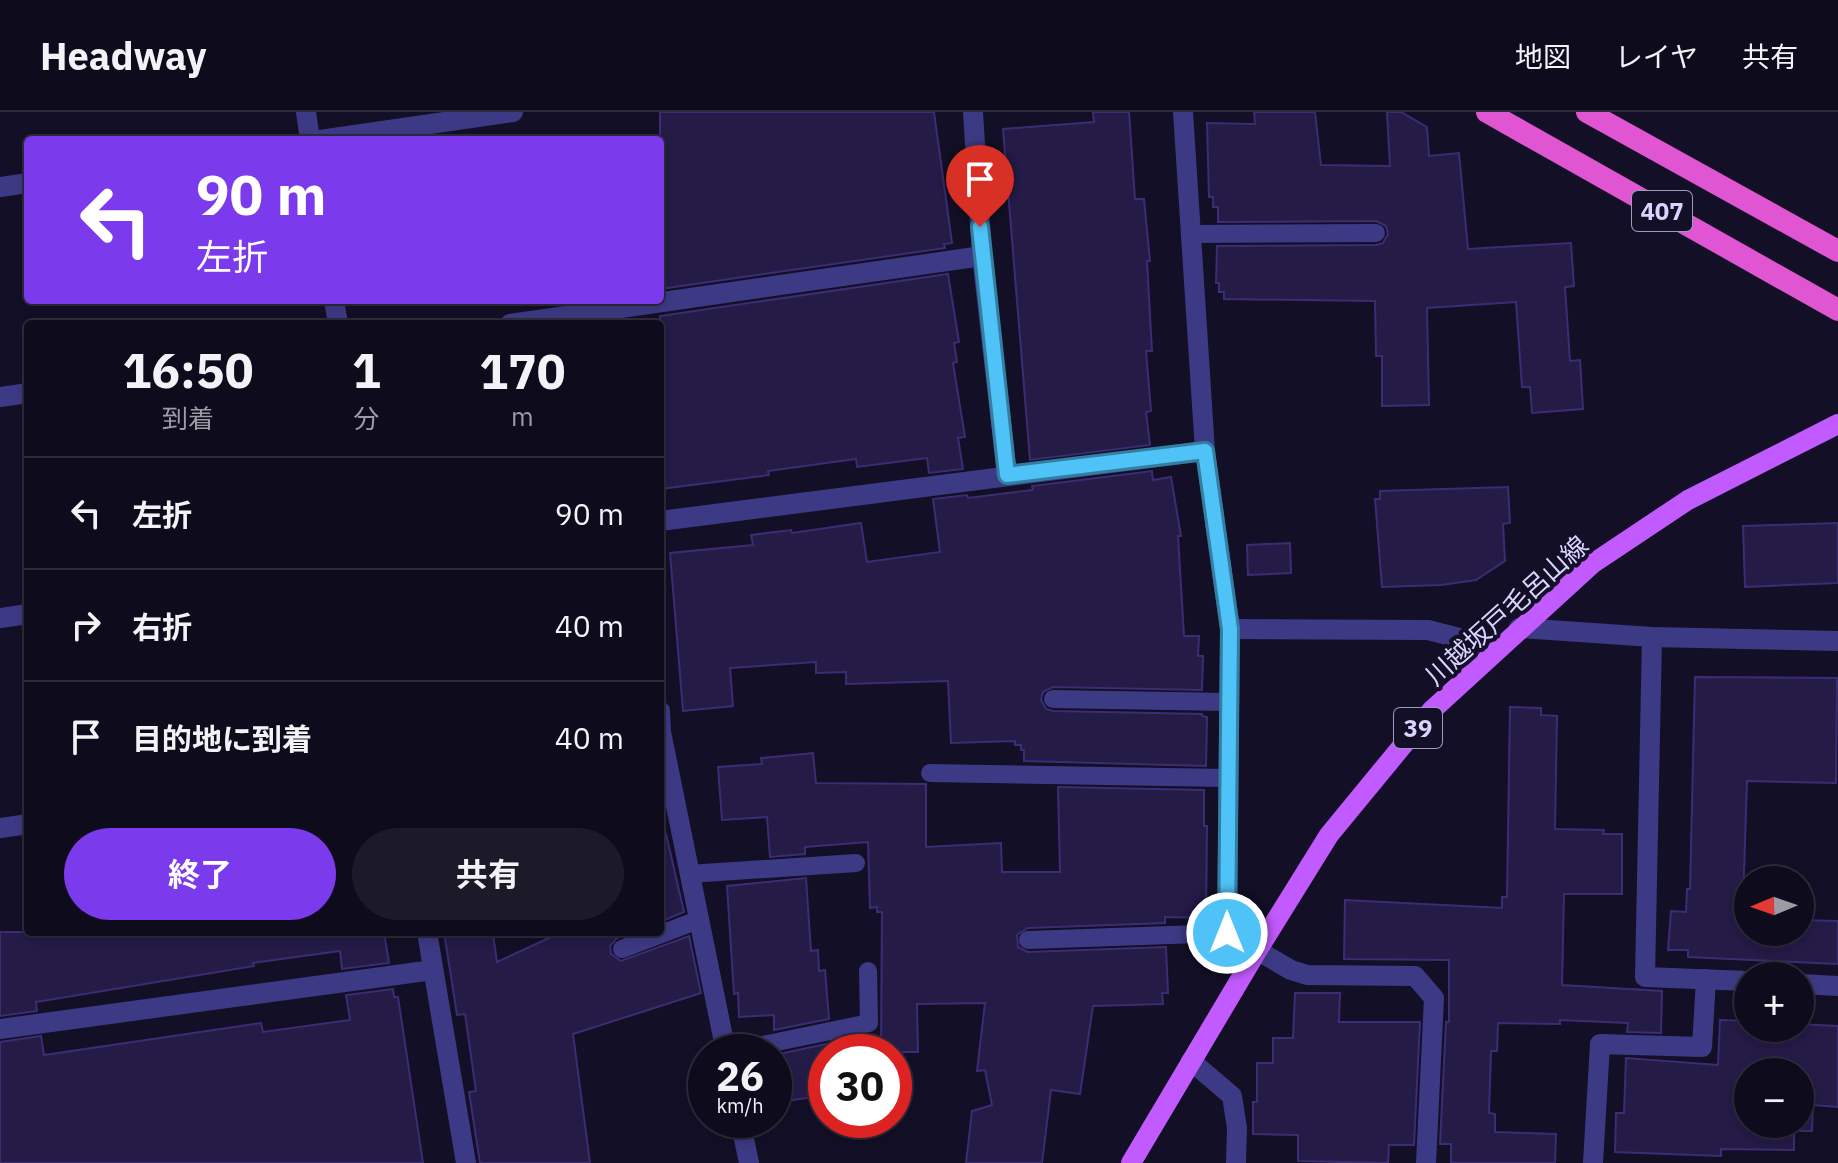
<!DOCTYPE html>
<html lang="ja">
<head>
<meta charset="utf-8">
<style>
	body { margin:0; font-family:"IBM Plex Sans","Noto Sans JP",sans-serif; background:#1c1929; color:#f1f3f6; height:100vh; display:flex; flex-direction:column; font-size:30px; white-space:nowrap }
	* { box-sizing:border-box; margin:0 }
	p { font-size:26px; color:#9b9ba3 }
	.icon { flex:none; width:44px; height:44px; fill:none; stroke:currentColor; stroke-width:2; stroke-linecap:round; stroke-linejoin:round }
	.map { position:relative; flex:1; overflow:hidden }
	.sheet { position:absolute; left:24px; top:208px; width:640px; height:616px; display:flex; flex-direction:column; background:#0e0b1c; border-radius:8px; box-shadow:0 4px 12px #0003,0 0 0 2px #2e2b3b }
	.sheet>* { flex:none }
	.guide { position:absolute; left:24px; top:24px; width:640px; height:168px; border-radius:8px; box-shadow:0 4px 12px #0003,0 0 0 2px #2e2b3b; background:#7c3aed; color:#fff; overflow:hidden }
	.needle { width:52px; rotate:268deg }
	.buttons { position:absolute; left:1734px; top:754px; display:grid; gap:16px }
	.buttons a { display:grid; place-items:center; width:80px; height:80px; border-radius:50%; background:#0e0b1c; box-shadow:0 4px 12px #0003,0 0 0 2px #2e2b3b; font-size:40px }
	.speed { position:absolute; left:688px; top:922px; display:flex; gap:16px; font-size:40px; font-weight:700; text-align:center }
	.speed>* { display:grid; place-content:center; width:104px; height:104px; border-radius:50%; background:#0e0b1c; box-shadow:0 4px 12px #0003,0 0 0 2px #2e2b3b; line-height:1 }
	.speed small { font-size:20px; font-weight:400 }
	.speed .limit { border:12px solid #d22; background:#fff; color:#111 }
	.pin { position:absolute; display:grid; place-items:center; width:68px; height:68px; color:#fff; margin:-82px -34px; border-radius:50% 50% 50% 0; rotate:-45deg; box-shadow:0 0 8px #0007 }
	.pin .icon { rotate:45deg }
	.me { position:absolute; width:88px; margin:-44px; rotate:0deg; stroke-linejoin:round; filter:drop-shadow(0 0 6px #0008) }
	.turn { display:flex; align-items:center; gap:28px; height:168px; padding:0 40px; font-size:36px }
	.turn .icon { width:104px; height:104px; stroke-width:2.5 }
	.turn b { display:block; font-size:56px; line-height:68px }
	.eta { display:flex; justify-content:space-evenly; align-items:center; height:136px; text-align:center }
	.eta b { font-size:48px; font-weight:700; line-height:56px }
	.button { display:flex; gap:16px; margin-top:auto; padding:16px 40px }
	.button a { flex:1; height:92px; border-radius:48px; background:#7c3aed; color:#fff; font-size:32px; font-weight:700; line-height:92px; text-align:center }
	.button a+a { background:#1c1929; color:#f1f3f6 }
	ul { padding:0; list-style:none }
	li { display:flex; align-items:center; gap:24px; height:112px; padding:0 40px; border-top:2px solid #2e2b3b }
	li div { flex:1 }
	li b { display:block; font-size:30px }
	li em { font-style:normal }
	header { display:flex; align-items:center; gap:48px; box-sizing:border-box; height:112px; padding:0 40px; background:#0e0b1c; border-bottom:2px solid #2e2b3b }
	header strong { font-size:38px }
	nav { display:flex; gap:44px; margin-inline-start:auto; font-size:28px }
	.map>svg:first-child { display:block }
</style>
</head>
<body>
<header>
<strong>Headway</strong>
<nav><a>地図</a><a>レイヤ</a><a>共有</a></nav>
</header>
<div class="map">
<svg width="1838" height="1051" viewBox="0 0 1838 1051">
	<rect width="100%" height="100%" fill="#130f26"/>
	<g fill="#241b47" stroke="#3b2d73" stroke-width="2" fill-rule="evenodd">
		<path d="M 660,0 L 934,0 L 952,131 L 944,132 L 945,136 L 660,177 Z"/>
		<path d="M 1093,0 L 1129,0 L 1135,87 L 1144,87 L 1150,149 L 1147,149 L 1152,239 L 1146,239 L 1151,299 L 1146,300 L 1150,333 L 1030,348 L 1003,17 L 1094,10 Z"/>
		<path d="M 1254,0 L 1315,0 L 1321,53 L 1390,54 L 1387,0 L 1401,0 L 1427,15 L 1429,44 L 1459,41 L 1468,137 L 1571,131 L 1574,174 L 1565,175 L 1570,249 L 1580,248 L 1583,297 L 1532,301 L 1530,275 L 1522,275 L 1516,190 L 1427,196 L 1429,293 L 1382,294 L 1382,244 L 1376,244 L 1375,189 L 1224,187 L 1224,180 L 1219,180 L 1219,171 L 1216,171 L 1217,134 L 1376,133 L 1383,131 L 1388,122 L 1386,114 L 1376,109 L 1218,110 L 1218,95 L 1213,95 L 1213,85 L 1209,85 L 1207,11 L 1255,12 Z"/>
		<path d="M 948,162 L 959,230 L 954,231 L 957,250 L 953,251 L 965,325 L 958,326 L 963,357 L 929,361 L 927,346 L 857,355 L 856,347 L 768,359 L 769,363 L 660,377 L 660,204 Z"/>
		<path d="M 1152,359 L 1153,368 L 1171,365 L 1181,424 L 1178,424 L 1184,524 L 1199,524 L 1198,544 L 1203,544 L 1202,578 L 1053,575 L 1043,580 L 1041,588 L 1046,597 L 1053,599 L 1202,602 L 1202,604 L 1207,605 L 1206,654 L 1024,649 L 1024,638 L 1021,638 L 1021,633 L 1015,633 L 1015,629 L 951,631 L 948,569 L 846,572 L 846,560 L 816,561 L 816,550 L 730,556 L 733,594 L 683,599 L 670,441 L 753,433 L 751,423 L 791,418 L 792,421 L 861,411 L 867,450 L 940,440 L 933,387 L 967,383 L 968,386 L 1033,378 L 1032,374 Z"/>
		<path d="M 1508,375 L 1510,411 L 1503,412 L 1505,449 L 1476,468 L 1441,473 L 1382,475 L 1375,387 L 1380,387 L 1380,379 Z"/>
		<path d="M 1838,411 L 1838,471 L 1745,475 L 1743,414 Z"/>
		<path d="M 1290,431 L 1291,461 L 1248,463 L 1247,433 Z"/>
		<path d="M 1695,565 L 1837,566 L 1836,671 L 1747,669 L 1742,820 L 1800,820 L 1800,808 L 1838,809 L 1838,852 L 1688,845 L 1688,838 L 1668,838 L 1671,799 L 1686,800 L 1687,777 L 1690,777 Z"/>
		<path d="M 1510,595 L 1541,596 L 1541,603 L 1557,604 L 1555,717 L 1604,718 L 1603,722 L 1622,722 L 1622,782 L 1564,782 L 1562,873 L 1662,879 L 1661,921 L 1627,920 L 1628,911 L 1560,908 L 1560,912 L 1498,911 L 1497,939 L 1491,939 L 1489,1001 L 1495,1002 L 1495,1020 L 1556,1022 L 1555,1051 L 1451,1051 L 1451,1032 L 1440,1032 L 1446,910 L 1449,910 L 1449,848 L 1344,847 L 1345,788 L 1502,796 L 1502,785 L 1507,785 Z"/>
		<path d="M 813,641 L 816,671 L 926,672 L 926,735 L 1001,731 L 1002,760 L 1060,760 L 1058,675 L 1204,678 L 1204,714 L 1207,714 L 1206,806 L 1165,805 L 1165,811 L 1028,816 L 1017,823 L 1018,835 L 1028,840 L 1166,835 L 1168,881 L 1162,881 L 1163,892 L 1093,894 L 1080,982 L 1051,978 L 1042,1051 L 966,1051 L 972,999 L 992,993 L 985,958 L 977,959 L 985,891 L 917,892 L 918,940 L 881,940 L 882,800 L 877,800 L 877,795 L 870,796 L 868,730 L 805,735 L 805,742 L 770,745 L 767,705 L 722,708 L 718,655 L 762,652 L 761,646 Z"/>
		<path d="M 666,722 L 684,800 L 660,810 L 660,723 Z"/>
		<path d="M 806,766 L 811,839 L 818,838 L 819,859 L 825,858 L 829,907 L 774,918 L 774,903 L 739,905 L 738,881 L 734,882 L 727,774 Z"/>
		<path d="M 0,820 L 384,820 L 389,851 L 342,857 L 340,839 L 253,851 L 254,854 L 36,890 L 37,899 L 0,904 Z"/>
		<path d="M 444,820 L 493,822 L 497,850 L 562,820 L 633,820 L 617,826 L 610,834 L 611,842 L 621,849 L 689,824 L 701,881 L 573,922 L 590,1051 L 480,1051 L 469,980 L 476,979 L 465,902 L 457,903 Z"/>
		<path d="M 393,877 L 394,885 L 398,885 L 423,1051 L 0,1051 L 0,930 L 41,924 L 44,943 L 261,911 L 263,920 L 350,908 L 346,883 Z"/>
		<path d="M 1295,881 L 1340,881 L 1339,910 L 1420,910 L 1414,1033 L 1389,1033 L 1388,1051 L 1298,1049 L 1298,1023 L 1253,1022 L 1253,990 L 1257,990 L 1257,951 L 1273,951 L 1273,926 L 1293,926 Z"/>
		<path d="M 1720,908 L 1748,909 L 1748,916 L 1800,916 L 1800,912 L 1838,914 L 1838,995 L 1813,993 L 1812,1019 L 1794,1019 L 1794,1038 L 1721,1037 L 1721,1044 L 1615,1040 L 1616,1001 L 1624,1001 L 1626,946 L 1718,953 ZM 1748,960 L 1800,960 L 1800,1012 L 1748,1012 Z"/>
		<path d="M 831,931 L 832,940 L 826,940 L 826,983 L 774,991 L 774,943 Z"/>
	</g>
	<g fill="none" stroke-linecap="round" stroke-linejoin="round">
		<g stroke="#3d3a85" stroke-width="18">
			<path d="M 1192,122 L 1376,121"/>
			<path d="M 1053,587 L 1229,590"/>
			<path d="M 930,661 L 1227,666"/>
			<path d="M 689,762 L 856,751"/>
			<path d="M 1028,828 L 1227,821"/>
			<path d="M 622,837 L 698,808"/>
			<path d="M 729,940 L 869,911 L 868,859"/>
		</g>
		<g stroke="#3d3a85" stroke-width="20">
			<path d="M 306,0 L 310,28"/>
			<path d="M 973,0 L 982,144 L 1007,363"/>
			<path d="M 1183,0 L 1205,339 L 1230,517 L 1227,821 L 1291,858 L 1307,863 L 1415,864 L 1434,886 L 1426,1051"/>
			<path d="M 320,28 L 513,0"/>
			<path d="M 0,75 L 28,71"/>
			<path d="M 334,188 L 338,212"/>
			<path d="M 510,212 L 982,144"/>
			<path d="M 0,285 L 28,281"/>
			<path d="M 660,409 L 1205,339"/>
			<path d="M 0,506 L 28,502"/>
			<path d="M 1519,516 L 1652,525 L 1838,529"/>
			<path d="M 1230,517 L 1428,518 L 1498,536"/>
			<path d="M 1652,525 L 1645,865 L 1748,869"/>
			<path d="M 660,599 L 661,620 L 726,940"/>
			<path d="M 0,716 L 28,712"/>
			<path d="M 427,820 L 466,1051"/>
			<path d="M 1800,872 L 1838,874"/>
			<path d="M 0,917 L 433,858"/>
			<path d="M 1191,949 L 1232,984 L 1237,1016 L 1236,1051"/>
			<path d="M 740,1008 L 749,1051"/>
			<path d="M 1593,1051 L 1600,932 L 1702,935 L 1706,867"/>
		</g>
		<path stroke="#c25bff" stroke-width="20" d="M 1131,1051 L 1257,839 L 1329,723 L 1431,599 L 1592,452 L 1688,388 L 1838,312"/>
		<g stroke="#e055d1" stroke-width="22">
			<path d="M 1487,0 L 1838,198"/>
			<path d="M 1587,0 L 1838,139"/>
		</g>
	</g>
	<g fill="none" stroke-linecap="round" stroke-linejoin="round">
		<defs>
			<path id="route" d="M 980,115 L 1007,363 L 1205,339 L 1230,517 L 1227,821"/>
		</defs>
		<use href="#route" stroke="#337fa1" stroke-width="20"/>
		<use href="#route" stroke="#4fc3f7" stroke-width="14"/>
	</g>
	<g text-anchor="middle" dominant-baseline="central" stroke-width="8" stroke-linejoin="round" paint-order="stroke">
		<g fill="#130f26" stroke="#9e99be" stroke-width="2">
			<rect x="1632" y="79" width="60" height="40" rx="6"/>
			<rect x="1394" y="596" width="48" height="40" rx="6"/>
		</g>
		<g font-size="24" font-weight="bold" fill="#d9d4ff">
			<text x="1662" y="99">407</text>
			<text x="1418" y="616">39</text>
		</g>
		<g font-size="26" fill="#d9d4ff" stroke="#130f26">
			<text transform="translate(1506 498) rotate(-42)">川越坂戸毛呂山線</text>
		</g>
	</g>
</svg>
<div class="buttons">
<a><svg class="needle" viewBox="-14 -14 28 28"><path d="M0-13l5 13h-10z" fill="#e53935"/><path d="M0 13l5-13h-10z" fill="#9b9ba3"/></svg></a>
<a>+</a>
<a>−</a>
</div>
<div class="speed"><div>26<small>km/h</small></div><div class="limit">30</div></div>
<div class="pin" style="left:980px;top:115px;background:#d93025"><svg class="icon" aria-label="arrive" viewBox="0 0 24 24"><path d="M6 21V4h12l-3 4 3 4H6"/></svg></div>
<svg class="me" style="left:1227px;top:821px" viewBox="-20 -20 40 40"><circle r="17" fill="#4fc3f7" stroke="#fff" stroke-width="3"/><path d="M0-11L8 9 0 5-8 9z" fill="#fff"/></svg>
<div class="guide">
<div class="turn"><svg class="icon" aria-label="left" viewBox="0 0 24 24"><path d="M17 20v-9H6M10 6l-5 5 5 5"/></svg><div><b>90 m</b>左折</div></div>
</div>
<section class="sheet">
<div class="eta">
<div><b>16:50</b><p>到着</p></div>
<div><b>1</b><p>分</p></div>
<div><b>170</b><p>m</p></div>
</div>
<ul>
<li><svg class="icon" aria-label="left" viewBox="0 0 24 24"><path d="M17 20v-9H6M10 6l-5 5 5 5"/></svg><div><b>左折</b></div><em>90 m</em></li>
<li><svg class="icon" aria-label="right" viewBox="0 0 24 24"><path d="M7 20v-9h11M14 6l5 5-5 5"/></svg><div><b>右折</b></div><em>40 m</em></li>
<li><svg class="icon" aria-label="arrive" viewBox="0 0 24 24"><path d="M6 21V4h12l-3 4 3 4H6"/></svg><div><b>目的地に到着</b></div><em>40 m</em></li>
</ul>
<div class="button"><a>終了</a><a>共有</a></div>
</section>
</div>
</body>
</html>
